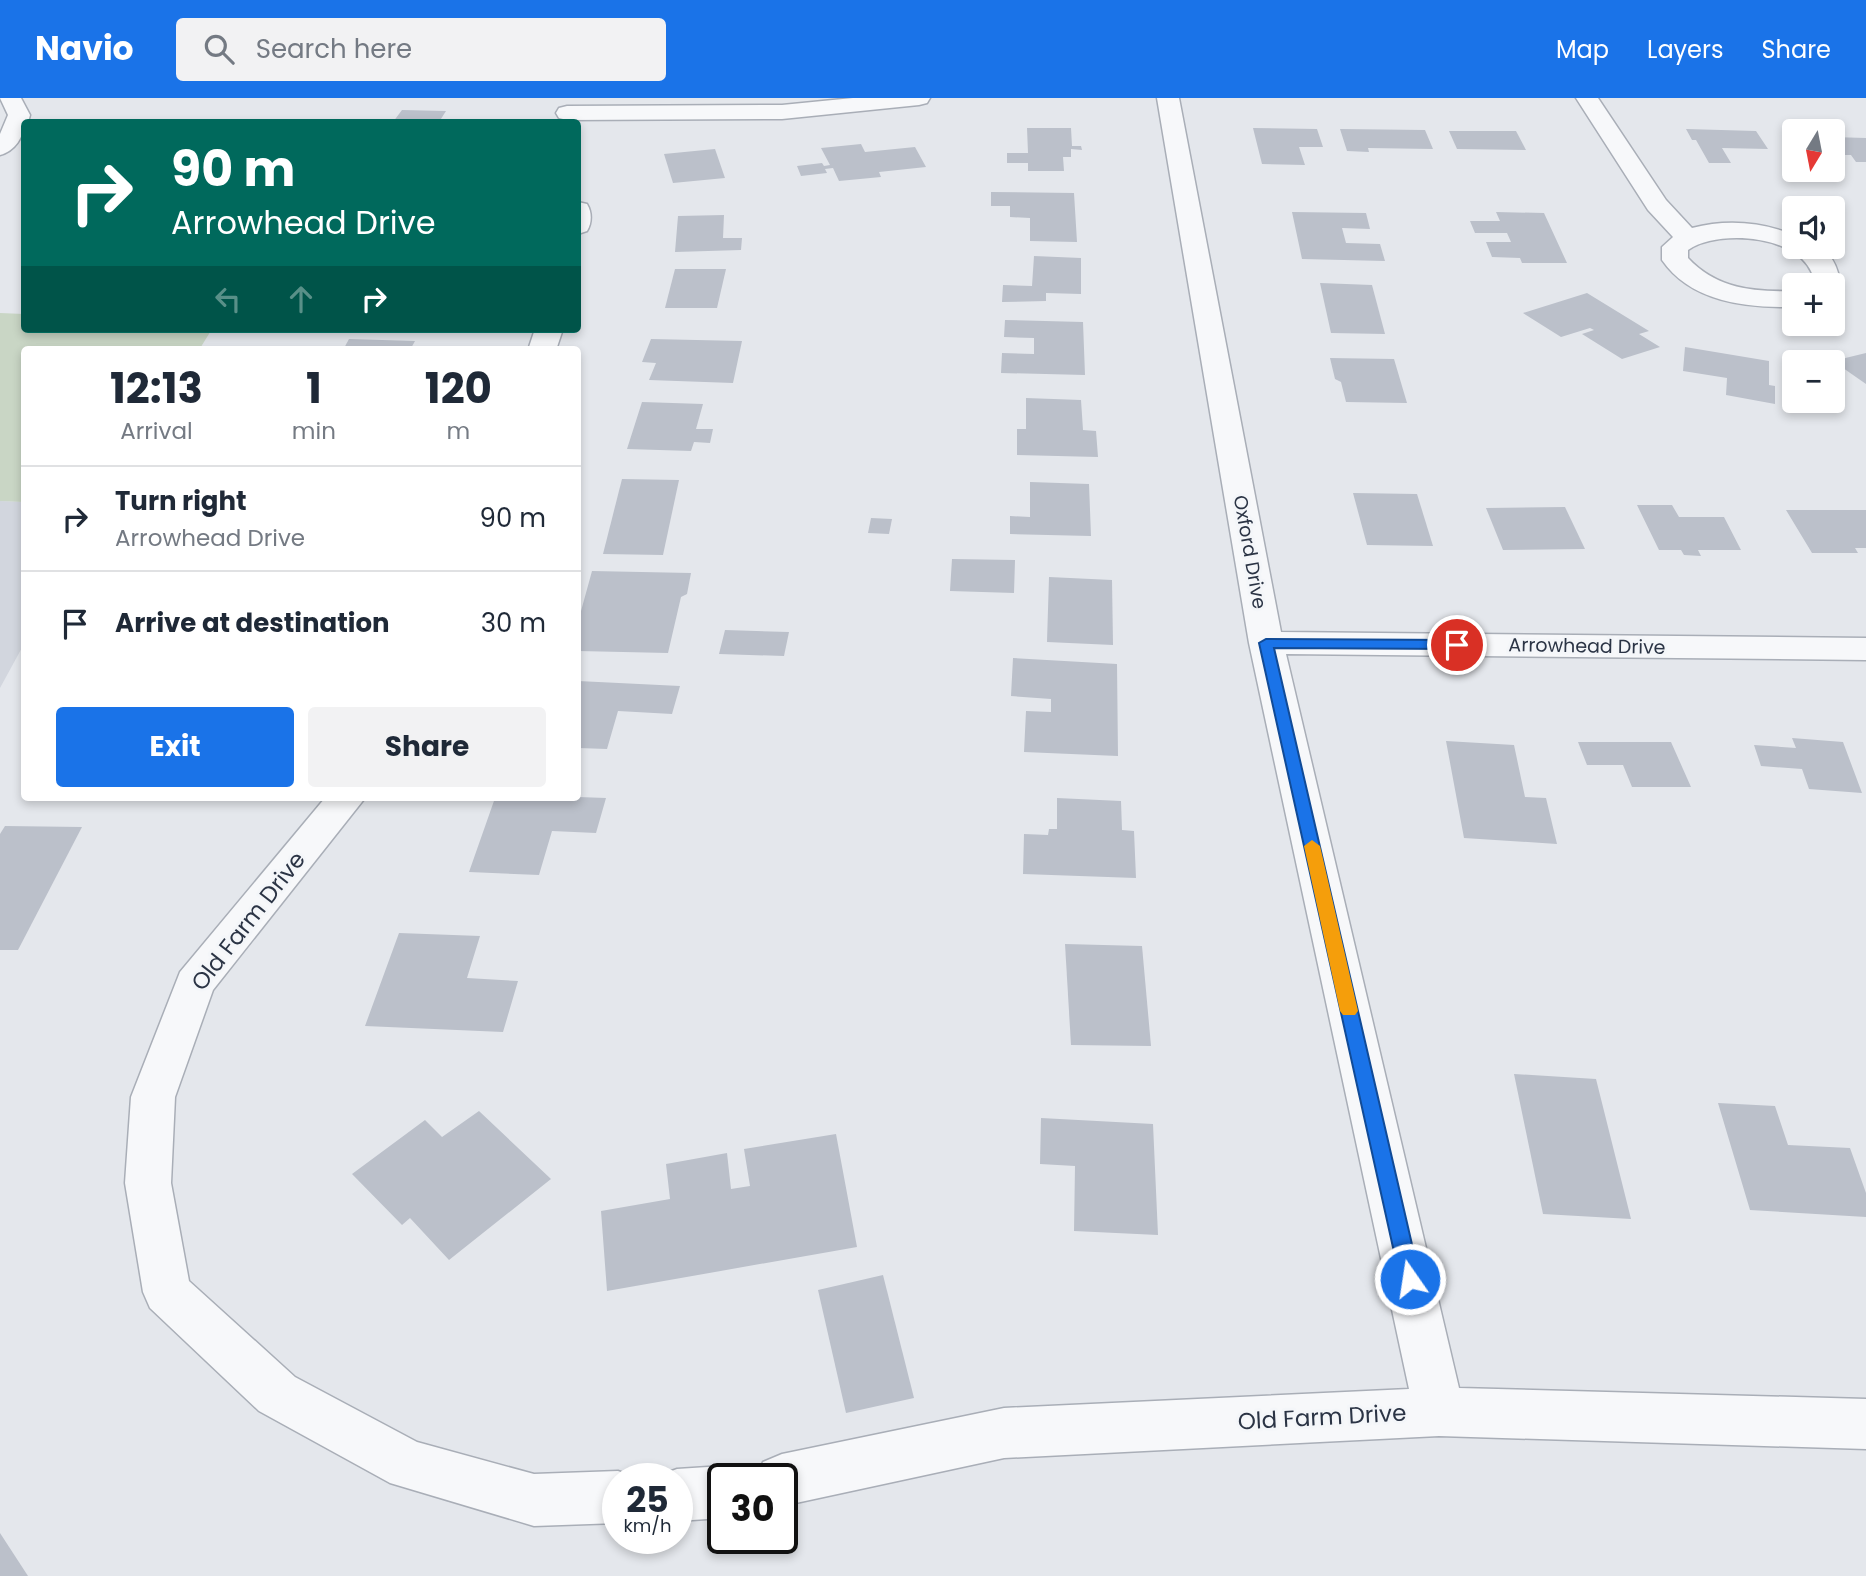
<!DOCTYPE html>
<html lang="en">
<head>
<meta charset="utf-8">
<style>
	body { margin:0; font-family:Poppins,sans-serif; background:#f2f2f3; color:#1f2937; height:100vh; display:flex; flex-direction:column; font-size:26px; white-space:nowrap }
	* { box-sizing:border-box; margin:0 }
	p { font-size:23px; color:#747a83 }
	.icon { flex:none; width:38px; height:38px; fill:none; stroke:currentColor; stroke-width:2; stroke-linecap:round; stroke-linejoin:round }
	.map { position:relative; flex:1; overflow:hidden }
	.details { position:absolute; left:21px; top:248px; width:560px; height:455px; display:flex; flex-direction:column; background:#fff; border-radius:7px; box-shadow:0 4px 10px #0003 }
	.details>* { flex:none }
	.hud { position:absolute; left:21px; top:21px; width:560px; height:214px; border-radius:7px; box-shadow:0 4px 10px #0003; background:#00695c; color:#fff; overflow:hidden }
	.needle { width:46px; rotate:190deg }
	.tools { position:absolute; left:1782px; top:21px; display:grid; gap:14px }
	.tools a { display:grid; place-items:center; width:63px; height:63px; border-radius:7px; background:#fff; box-shadow:0 4px 10px #0003; font-size:35px }
	.speed { position:absolute; left:602px; top:1365px; display:flex; gap:14px; font-size:35px; font-weight:700; text-align:center }
	.speed>* { display:grid; place-content:center; width:91px; height:91px; border-radius:50%; background:#fff; box-shadow:0 4px 10px #0003; line-height:1 }
	.speed small { font-size:18px; font-weight:400 }
	.speed .limit { border:4px solid #111; border-radius:10px; background:#fff; color:#111 }
	.pin { position:absolute; display:grid; place-items:center; width:60px; height:60px; color:#fff; margin:-30px; border:4px solid #fff; border-radius:50%; box-shadow:0 2px 7px #0007 }
	.me { position:absolute; width:77px; margin:-38px; rotate:347deg; stroke-linejoin:round; filter:drop-shadow(0 0 5px #0008) }
	.turn { display:flex; align-items:center; gap:24px; height:147px; padding:0 35px; font-size:32px }
	.turn .icon { width:91px; height:91px; stroke-width:2.5 }
	.turn b { display:block; font-size:49px; line-height:60px }
	.lanes { display:flex; align-items:center; height:66px; padding:0 35px; background:#0003; justify-content:center; gap:35px; direction:ltr }
	.lanes .off { opacity:.35 }
	.eta { display:flex; justify-content:space-evenly; align-items:center; height:119px; text-align:center }
	.eta b { font-size:42px; font-weight:700; line-height:49px }
	.cta { display:flex; gap:14px; margin-top:auto; padding:14px 35px }
	.cta a { flex:1; height:80px; border-radius:7px; background:#1a73e8; color:#fff; font-size:28px; font-weight:700; line-height:80px; text-align:center }
	.cta a+a { background:#f2f2f3; color:#1f2937 }
	ul { padding:0; list-style:none }
	li { display:flex; align-items:center; gap:21px; height:105px; padding:0 35px; border-top:2px solid #e0e1e3 }
	li div { flex:1 }
	li b { display:block; font-size:26px }
	li em { font-style:normal }
	header { display:flex; align-items:center; gap:42px; box-sizing:border-box; height:98px; padding:0 35px; background:#1a73e8; color:#fff }
	header strong { font-size:33px }
	nav { display:flex; gap:38px; margin-inline-start:auto; font-size:24px }
	.search { width:490px; height:63px; background:#f2f2f3; display:flex; align-items:center; gap:18px; box-sizing:border-box; padding:0 24px; border-radius:7px; color:#747a83; font-size:26px }
	.map>svg:first-child { display:block }
</style>
</head>
<body>
<header>
<strong>Navio</strong>
<div class="search"><svg class="icon" aria-label="search" viewBox="0 0 24 24"><circle cx="10" cy="10" r="6"/><path d="M15 15l6 6"/></svg>Search here</div>
<nav><a>Map</a><a>Layers</a><a>Share</a></nav>
</header>
<div class="map">
<svg width="1866" height="1478" viewBox="0 0 1866 1478">
	<rect width="100%" height="100%" fill="#e4e7ec"/>
	<path fill="#d2d6de" d="M 0,403 L 24,404 L 24,546 L 0,590 Z"/>
	<path fill="#c9d6c5" d="M 0,215 L 24,216 L 24,231 L 212,231 L 199,252 L 24,252 L 24,404 L 0,403 Z"/>
	<g fill="#bbc0ca">
		<path d="M 402,12 L 446,13 L 439,24 L 393,24 Z"/>
		<path d="M 1027,30 L 1071,30 L 1072,48 L 1081,48 L 1082,52 L 1071,51 L 1071,59 L 1063,59 L 1064,73 L 1028,73 L 1028,65 L 1007,65 L 1007,55 L 1028,55 Z"/>
		<path d="M 1253,30 L 1317,31 L 1323,49 L 1299,49 L 1305,67 L 1262,66 Z"/>
		<path d="M 1340,31 L 1425,32 L 1433,51 L 1368,50 L 1369,54 L 1347,53 Z"/>
		<path d="M 1686,31 L 1756,33 L 1768,51 L 1722,50 L 1731,65 L 1709,65 L 1696,42 L 1692,42 Z"/>
		<path d="M 1449,33 L 1516,33 L 1526,52 L 1457,51 Z"/>
		<path d="M 1832,39 L 1866,40 L 1866,64 L 1856,64 L 1851,57 L 1832,57 Z"/>
		<path d="M 861,46 L 865,54 L 915,49 L 926,69 L 879,74 L 881,79 L 839,83 L 833,70 L 825,71 L 827,75 L 801,78 L 797,68 L 822,65 L 824,68 L 830,67 L 821,50 Z"/>
		<path d="M 715,51 L 725,80 L 673,85 L 664,56 Z"/>
		<path d="M 991,94 L 1074,95 L 1077,144 L 1030,143 L 1030,120 L 1010,119 L 1010,108 L 991,108 Z"/>
		<path d="M 1292,114 L 1366,115 L 1370,131 L 1342,130 L 1346,145 L 1380,146 L 1385,163 L 1302,161 Z"/>
		<path d="M 1496,114 L 1544,115 L 1567,165 L 1522,165 L 1520,160 L 1492,159 L 1486,144 L 1511,144 L 1507,135 L 1475,135 L 1470,123 L 1500,123 Z"/>
		<path d="M 724,117 L 723,140 L 742,140 L 741,152 L 675,154 L 678,118 Z"/>
		<path d="M 1034,158 L 1081,160 L 1081,196 L 1046,195 L 1046,203 L 1002,204 L 1003,187 L 1032,188 Z"/>
		<path d="M 675,171 L 726,171 L 717,210 L 665,210 Z"/>
		<path d="M 1320,185 L 1372,187 L 1385,236 L 1331,235 Z"/>
		<path d="M 1587,195 L 1649,233 L 1639,236 L 1660,249 L 1622,261 L 1582,236 L 1594,232 L 1590,230 L 1561,239 L 1523,215 Z"/>
		<path d="M 1005,222 L 1083,224 L 1085,277 L 1001,275 L 1002,255 L 1034,256 L 1034,240 L 1004,239 Z"/>
		<path d="M 349,241 L 415,243 L 410,252 L 343,252 Z"/>
		<path d="M 651,241 L 742,243 L 733,285 L 649,282 L 656,265 L 642,264 Z"/>
		<path d="M 1685,249 L 1769,263 L 1769,287 L 1775,288 L 1775,306 L 1726,297 L 1727,280 L 1683,273 Z"/>
		<path d="M 1866,255 L 1866,286 L 1833,263 Z"/>
		<path d="M 1330,260 L 1394,261 L 1407,305 L 1346,304 L 1341,284 L 1335,281 Z"/>
		<path d="M 1026,300 L 1081,302 L 1083,332 L 1096,333 L 1098,359 L 1017,357 L 1017,331 L 1026,331 Z"/>
		<path d="M 642,304 L 703,306 L 696,331 L 713,331 L 710,345 L 694,344 L 691,353 L 627,351 Z"/>
		<path d="M 622,381 L 679,382 L 663,457 L 603,456 Z"/>
		<path d="M 1030,384 L 1089,386 L 1091,438 L 1010,436 L 1010,418 L 1030,419 Z"/>
		<path d="M 1353,395 L 1417,396 L 1433,448 L 1367,447 Z"/>
		<path d="M 1637,407 L 1672,407 L 1679,419 L 1724,419 L 1741,452 L 1698,452 L 1701,458 L 1684,457 L 1681,452 L 1659,452 Z"/>
		<path d="M 1565,409 L 1585,451 L 1503,452 L 1486,410 Z"/>
		<path d="M 1786,412 L 1866,412 L 1866,450 L 1855,450 L 1858,455 L 1812,455 Z"/>
		<path d="M 871,420 L 892,421 L 889,436 L 868,435 Z"/>
		<path d="M 952,461 L 1015,462 L 1014,495 L 950,493 Z"/>
		<path d="M 592,473 L 691,475 L 687,496 L 681,499 L 668,555 L 578,553 L 578,524 Z"/>
		<path d="M 1049,479 L 1112,482 L 1113,547 L 1047,544 Z"/>
		<path d="M 725,532 L 789,534 L 784,558 L 719,556 Z"/>
		<path d="M 1013,560 L 1117,566 L 1118,658 L 1024,654 L 1026,613 L 1051,614 L 1051,601 L 1011,598 Z"/>
		<path d="M 578,583 L 680,588 L 672,616 L 618,613 L 607,651 L 578,650 Z"/>
		<path d="M 1792,640 L 1843,644 L 1862,695 L 1809,691 L 1802,671 L 1761,668 L 1754,647 L 1796,650 Z"/>
		<path d="M 1446,643 L 1514,647 L 1525,699 L 1546,700 L 1557,746 L 1464,740 Z"/>
		<path d="M 1578,644 L 1671,644 L 1691,689 L 1632,689 L 1623,667 L 1587,667 Z"/>
		<path d="M 578,699 L 606,700 L 596,735 L 552,733 L 539,777 L 469,774 L 495,700 Z"/>
		<path d="M 1057,700 L 1121,703 L 1122,732 L 1134,733 L 1136,780 L 1023,776 L 1024,736 L 1048,737 L 1049,731 L 1057,731 Z"/>
		<path d="M 5,728 L 82,729 L 18,852 L 0,852 L 0,736 Z"/>
		<path d="M 399,835 L 480,838 L 467,880 L 518,883 L 503,934 L 365,928 Z"/>
		<path d="M 1065,846 L 1142,848 L 1151,948 L 1071,947 Z"/>
		<path d="M 1514,976 L 1596,981 L 1631,1121 L 1543,1116 Z"/>
		<path d="M 1718,1005 L 1775,1008 L 1788,1047 L 1850,1050 L 1866,1095 L 1866,1119 L 1750,1112 Z"/>
		<path d="M 479,1013 L 551,1081 L 449,1162 L 410,1120 L 402,1127 L 352,1076 L 425,1022 L 442,1039 Z"/>
		<path d="M 1041,1020 L 1153,1026 L 1158,1137 L 1074,1133 L 1075,1068 L 1040,1066 Z"/>
		<path d="M 836,1036 L 857,1149 L 607,1193 L 601,1113 L 670,1101 L 666,1066 L 727,1055 L 731,1091 L 750,1088 L 744,1051 Z"/>
		<path d="M 883,1177 L 914,1300 L 846,1315 L 818,1192 Z"/>
		<path d="M 0,1435 L 28,1478 L 0,1478 Z"/>
	</g>
	<g fill="none" stroke-linecap="round" stroke-linejoin="round">
		<defs>
			<g id="minor">
				<path d="M 0,0 L 21,0 L 30,17 L 28,24 L 24,24 C 24,39 15,53 0,57 L 0,36 L 8,17 Z"/>
				<path d="M 853,0 L 930,0 L 927,5 L 919,7 L 782,21 L 567,22 L 559,20 L 556,15 L 559,10 L 567,8 L 782,7 Z"/>
				<path d="M 1157,0 L 1179,0 L 1281,534 L 1866,540 L 1866,562 L 1286,556 L 1459,1290 L 1866,1301 L 1866,1351 L 1439,1338 L 1004,1360 L 782,1408 L 782,1381 L 756,1381 L 763,1364 L 782,1356 L 1004,1310 L 1409,1291 L 1249,545 Z"/>
				<path d="M 1576,0 L 1598,0 L 1666,102 L 1692,130 C 1727,121 1761,124 1794,137 L 1794,149 C 1821,149 1834,152 1840,183 L 1832,193 L 1832,187 L 1810,187 L 1814,182 C 1805,137 1719,130 1688,152 L 1688,160 C 1717,191 1754,194 1794,193 L 1794,209 C 1746,210 1691,204 1662,162 L 1662,149 L 1673,139 L 1648,112 Z"/>
				<path d="M 578,104 L 587,106 C 592,114 592,125 587,133 L 578,136 Z"/>
				<path d="M 535,231 L 563,231 L 556,252 L 528,252 Z"/>
				<path d="M 325,700 L 365,700 L 213,892 L 175,999 L 171,1085 L 189,1183 L 295,1279 L 417,1344 L 534,1376 L 618,1373 L 637,1380 L 618,1381 L 618,1425 L 534,1428 L 390,1385 L 259,1313 L 150,1210 L 143,1194 L 125,1085 L 131,999 L 180,874 Z"/>
				<path d="M 723,1368 L 742,1376 L 744,1381 L 723,1381 L 723,1420 L 677,1423 L 677,1381 L 657,1381 L 658,1378 L 677,1371 Z"/>
			</g>
		</defs>
		<use href="#minor" stroke="#a9aeb7" stroke-width="3"/>
		<use href="#minor" fill="#f7f8fa" fill-rule="evenodd"/>
	</g>
	<path fill="#1a73e8" stroke="#114b97" stroke-width="2" d="M 1266,541 L 1457,542 L 1464,547 L 1457,551 L 1274,550 L 1420,1181 L 1417,1188 L 1410,1190 L 1403,1188 L 1400,1181 L 1259,545 Z"/>
	<path fill="#f59e0b" d="M 1312,742 L 1320,748 L 1358,913 L 1355,917 L 1343,917 L 1340,913 L 1304,748 Z"/>
	<g text-anchor="middle" dominant-baseline="central" stroke-width="6" stroke-linejoin="round" paint-order="stroke">
		<g font-size="19" fill="#2b3445" stroke="#f4f6f9">
			<text transform="translate(1250 454) rotate(80)">Oxford Drive</text>
			<text transform="translate(1587 548) rotate(1)">Arrowhead Drive</text>
		</g>
		<g font-size="23" fill="#2b3445" stroke="#f4f6f9">
			<text transform="translate(248 823) rotate(-52)">Old Farm Drive</text>
			<text transform="translate(1322 1319) rotate(-3)">Old Farm Drive</text>
		</g>
	</g>
</svg>
<div class="tools">
<a><svg class="needle" viewBox="-14 -14 28 28"><path d="M0-13l5 13h-10z" fill="#e53935"/><path d="M0 13l5-13h-10z" fill="#747a83"/></svg></a>
<a><svg class="icon" aria-label="sound" viewBox="0 0 24 24"><path d="M4 9h4l5-4v14l-5-4H4zM17 9q2 3 0 6"/></svg></a>
<a>+</a>
<a>−</a>
</div>
<div class="speed"><div>25<small>km/h</small></div><div class="limit">30</div></div>
<div class="pin" style="left:1457px;top:547px;background:#d93025"><svg class="icon" aria-label="arrive" viewBox="0 0 24 24"><path d="M6 21V4h12l-3 4 3 4H6"/></svg></div>
<svg class="me" style="left:1410px;top:1181px" viewBox="-20 -20 40 40"><circle r="17" fill="#1a73e8" stroke="#fff" stroke-width="3"/><path d="M0-11L8 9 0 5-8 9z" fill="#fff"/></svg>
<div class="hud">
<div class="turn"><svg class="icon" aria-label="right" viewBox="0 0 24 24"><path d="M7 20v-9h11M14 6l5 5-5 5"/></svg><div><b>90 m</b>Arrowhead Drive</div></div>
<div class="lanes"><svg class="icon off" aria-label="left" viewBox="0 0 24 24"><path d="M17 20v-9H6M10 6l-5 5 5 5"/></svg><svg class="icon off" aria-label="ahead" viewBox="0 0 24 24"><path d="M12 20V5M6 11l6-6 6 6"/></svg><svg class="icon" aria-label="right" viewBox="0 0 24 24"><path d="M7 20v-9h11M14 6l5 5-5 5"/></svg></div>
</div>
<section class="details">
<div class="eta">
<div><b>12:13</b><p>Arrival</p></div>
<div><b>1</b><p>min</p></div>
<div><b>120</b><p>m</p></div>
</div>
<ul>
<li><svg class="icon" aria-label="right" viewBox="0 0 24 24"><path d="M7 20v-9h11M14 6l5 5-5 5"/></svg><div><b>Turn right</b><p>Arrowhead Drive</p></div><em>90 m</em></li>
<li><svg class="icon" aria-label="arrive" viewBox="0 0 24 24"><path d="M6 21V4h12l-3 4 3 4H6"/></svg><div><b>Arrive at destination</b></div><em>30 m</em></li>
</ul>
<div class="cta"><a>Exit</a><a>Share</a></div>
</section>
</div>
</body>
</html>
